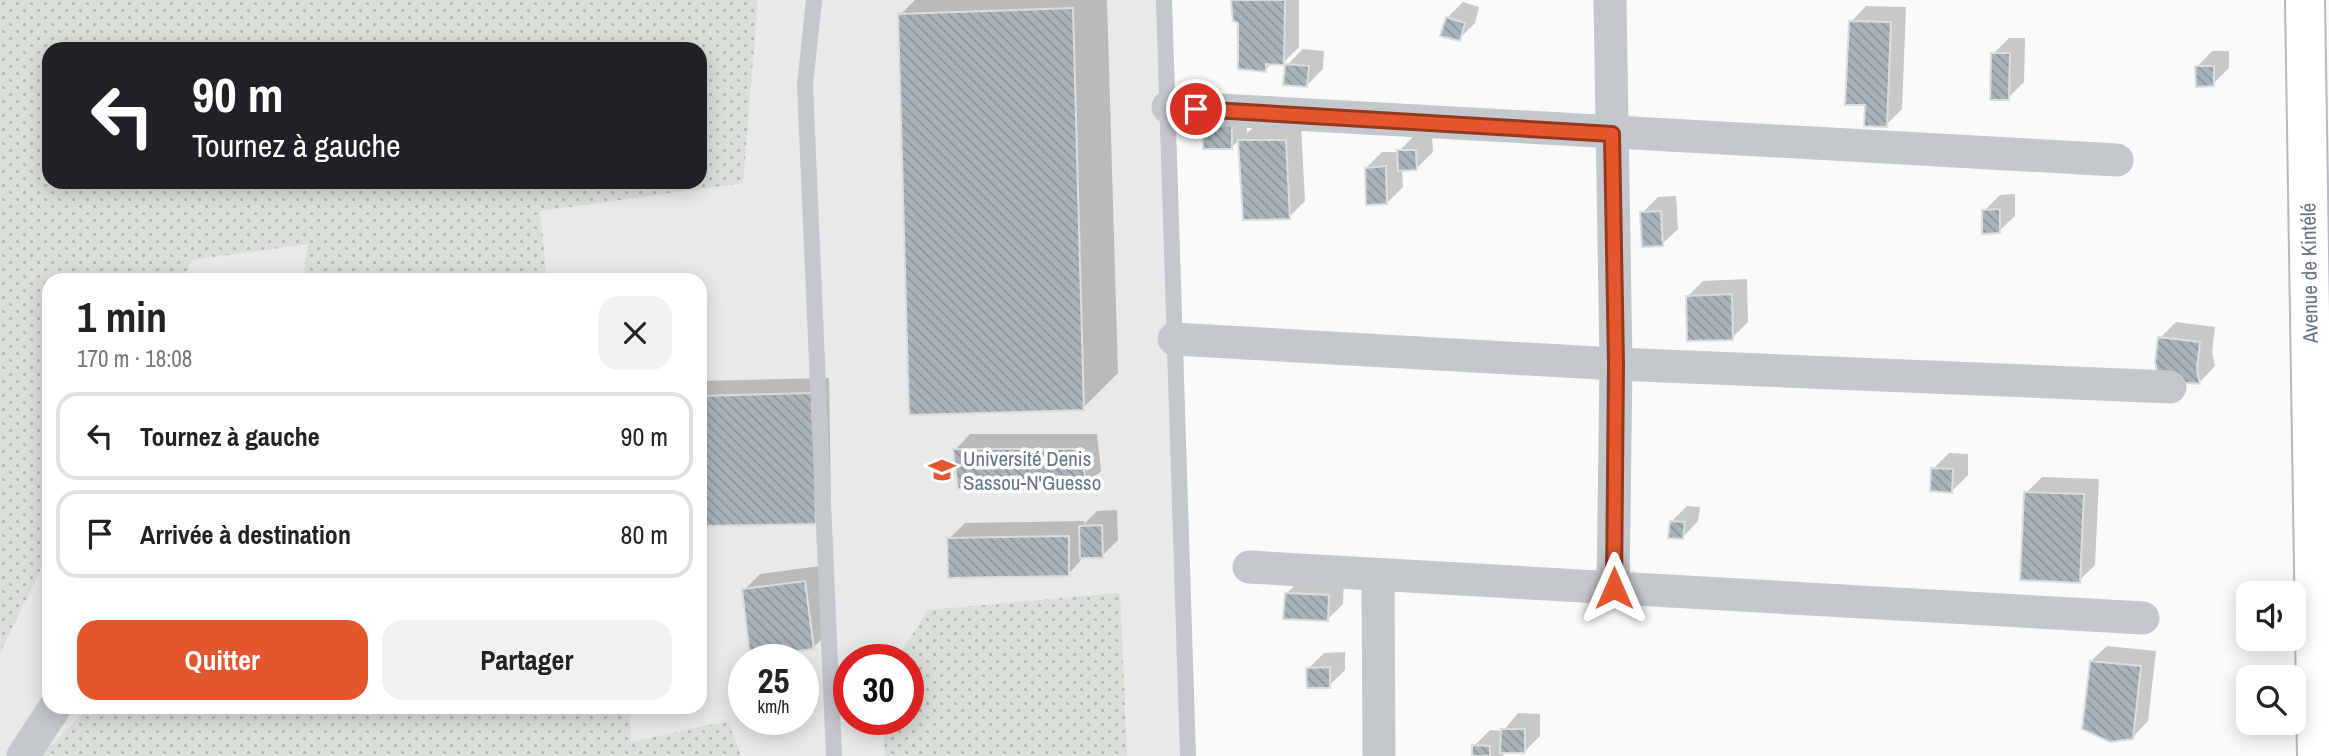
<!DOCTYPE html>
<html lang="fr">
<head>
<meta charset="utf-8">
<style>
	body { margin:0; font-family:"Archivo Narrow",sans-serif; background:#f2f2f2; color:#222; height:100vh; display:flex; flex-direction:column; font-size:26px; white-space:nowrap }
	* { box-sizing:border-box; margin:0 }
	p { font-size:23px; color:#767676 }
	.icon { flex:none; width:38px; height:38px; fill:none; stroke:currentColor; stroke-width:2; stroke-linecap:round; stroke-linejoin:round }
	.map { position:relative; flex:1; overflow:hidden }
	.details { position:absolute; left:42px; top:273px; width:665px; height:441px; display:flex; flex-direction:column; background:#fff; border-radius:21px; box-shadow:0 4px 18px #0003 }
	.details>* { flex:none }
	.banner { position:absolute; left:42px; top:42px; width:665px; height:147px; border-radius:21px; box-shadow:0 4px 18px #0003; background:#202124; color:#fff; overflow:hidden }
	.buttons { position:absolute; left:2236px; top:581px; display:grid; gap:14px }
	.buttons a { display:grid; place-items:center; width:70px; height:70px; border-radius:14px; background:#fff; box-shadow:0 4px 18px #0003; font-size:35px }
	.speed { position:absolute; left:728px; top:644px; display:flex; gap:14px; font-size:35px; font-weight:700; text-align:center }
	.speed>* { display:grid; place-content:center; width:91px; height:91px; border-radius:50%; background:#fff; box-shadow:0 4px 18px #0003; line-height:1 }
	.speed small { font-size:18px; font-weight:400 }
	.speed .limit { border:10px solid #d22; background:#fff; color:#111 }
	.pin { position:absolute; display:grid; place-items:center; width:60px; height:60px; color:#fff; margin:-30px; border:4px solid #fff; border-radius:50%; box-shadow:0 2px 7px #0007 }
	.me { position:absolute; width:77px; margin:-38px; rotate:0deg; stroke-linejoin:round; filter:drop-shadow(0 0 5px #0008) }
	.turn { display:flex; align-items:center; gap:24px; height:147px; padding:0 35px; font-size:32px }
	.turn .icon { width:91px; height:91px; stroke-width:2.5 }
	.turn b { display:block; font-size:49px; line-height:60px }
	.round { display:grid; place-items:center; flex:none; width:74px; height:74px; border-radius:21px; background:#f2f2f2 }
	.headline { display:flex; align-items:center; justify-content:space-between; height:119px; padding:0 35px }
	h1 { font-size:42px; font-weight:700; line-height:52px }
	.cta { display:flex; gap:14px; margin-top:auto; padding:14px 35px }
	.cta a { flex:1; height:80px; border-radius:21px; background:#e4572e; color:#fff; font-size:28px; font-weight:700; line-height:80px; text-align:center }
	.cta a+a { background:#f2f2f2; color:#222 }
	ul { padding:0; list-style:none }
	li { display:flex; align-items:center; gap:21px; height:88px; margin:0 14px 10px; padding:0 21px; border:4px solid #e0e0e0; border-radius:21px }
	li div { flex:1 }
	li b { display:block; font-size:26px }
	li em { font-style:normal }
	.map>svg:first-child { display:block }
</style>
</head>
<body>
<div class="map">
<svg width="2329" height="756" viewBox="0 0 2329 756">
	<defs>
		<pattern id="grass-dots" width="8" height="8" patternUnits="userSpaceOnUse" patternTransform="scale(1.75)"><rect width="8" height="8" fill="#dadfd7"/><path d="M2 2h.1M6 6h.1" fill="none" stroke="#b4b9b4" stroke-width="1.8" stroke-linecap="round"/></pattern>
		<pattern id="building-back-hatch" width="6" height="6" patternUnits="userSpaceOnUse" patternTransform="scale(1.75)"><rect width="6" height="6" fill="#aab3b9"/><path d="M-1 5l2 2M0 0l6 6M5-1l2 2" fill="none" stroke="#8e969c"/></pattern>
	</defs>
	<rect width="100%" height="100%" fill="#fafaf8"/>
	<path fill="#e8e9e9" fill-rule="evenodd" d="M 0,0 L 1164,0 L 1196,756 L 0,756 ZM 49,49 L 700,49 L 700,182 L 49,182 ZM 49,280 L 700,280 L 700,707 L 49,707 ZM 744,660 L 803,660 L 803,719 L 744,719 ZM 849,660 L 908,660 L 908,719 L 849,719 Z"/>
	<g fill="url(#grass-dots)" fill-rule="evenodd">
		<path d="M 0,0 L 758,0 L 743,183 L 540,211 L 547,280 L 303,280 L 308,244 L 192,260 L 182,280 L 49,280 L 49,553 L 0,653 ZM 49,49 L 700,49 L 700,182 L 49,182 Z"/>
		<path d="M 1120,593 L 1127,756 L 885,756 L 883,719 L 908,719 L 908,660 L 896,660 L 928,610 Z"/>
		<path d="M 89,707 L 630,707 L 631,742 L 728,721 L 741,756 L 41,756 Z"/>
	</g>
	<g fill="#0003">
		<path d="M 915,0 L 1107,0 L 1118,373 L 1083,408 L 900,15 Z"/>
		<path d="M 1232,0 L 1299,0 L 1299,47 L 1283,63 L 1272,63 L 1265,70 L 1240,22 Z"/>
		<path d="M 1463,2 L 1479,7 L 1475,23 L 1459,39 L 1447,18 Z"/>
		<path d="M 1866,6 L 1906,7 L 1902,109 L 1886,125 L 1867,104 L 1851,22 Z"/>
		<path d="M 2009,38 L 2025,38 L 2024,82 L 2008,98 L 1993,54 Z"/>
		<path d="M 1303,49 L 1324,51 L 1323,69 L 1307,85 L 1287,65 Z"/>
		<path d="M 2212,51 L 2229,51 L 2229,68 L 2213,84 L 2197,67 Z"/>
		<path d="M 1247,102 L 1247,133 L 1256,125 L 1301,125 L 1305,201 L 1289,217 L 1245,218 L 1240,139 L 1232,147 L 1205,147 Z"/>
		<path d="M 1415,135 L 1432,135 L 1433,152 L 1417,168 L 1402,169 L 1403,187 L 1387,203 L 1366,168 L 1382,152 L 1398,152 Z"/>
		<path d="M 2015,194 L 2015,216 L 1999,231 L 1984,211 L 2000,195 Z"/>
		<path d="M 1676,196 L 1678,229 L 1662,244 L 1642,213 L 1658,197 Z"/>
		<path d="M 1747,279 L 1748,322 L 1732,338 L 1687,297 L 1703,281 Z"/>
		<path d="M 2176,322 L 2215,327 L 2212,352 L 2215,366 L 2200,382 L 2161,379 L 2160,338 Z"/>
		<path d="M 829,378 L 831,506 L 815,522 L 700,524 L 700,381 Z"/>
		<path d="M 970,434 L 1097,434 L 1101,471 L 1085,487 L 955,450 Z"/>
		<path d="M 1949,453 L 1968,454 L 1968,475 L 1952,491 L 1933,469 Z"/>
		<path d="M 2042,477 L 2099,479 L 2095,565 L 2079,581 L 2026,493 Z"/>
		<path d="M 1687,506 L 1700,507 L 1698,521 L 1683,537 L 1671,522 Z"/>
		<path d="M 1117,510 L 1118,540 L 1102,556 L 1084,556 L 1069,574 L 949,539 L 965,523 L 1084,521 L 1084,524 L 1097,511 Z"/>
		<path d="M 820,566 L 829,632 L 813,648 L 744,590 L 760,574 Z"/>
		<path d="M 700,572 L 706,572 L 706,630 L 700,636 Z"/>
		<path d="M 1302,578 L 1344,580 L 1343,604 L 1327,620 L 1287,593 Z"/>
		<path d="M 2107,646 L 2156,651 L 2148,721 L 2133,737 L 2091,661 Z"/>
		<path d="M 1345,652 L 1345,670 L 1329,686 L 1308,669 L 1324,653 Z"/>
		<path d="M 1518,713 L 1540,714 L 1540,736 L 1524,752 L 1504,751 L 1503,756 L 1473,756 L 1474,746 L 1490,730 L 1503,731 Z"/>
	</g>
	<g fill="url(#building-back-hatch)" stroke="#dcdcda" stroke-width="2">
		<path d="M 1231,0 L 1285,0 L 1284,65 L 1266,64 L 1266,72 L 1238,69 L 1238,23 L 1233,21 Z"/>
		<path d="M 1073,8 L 1084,410 L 909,415 L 898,14 Z"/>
		<path d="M 1446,17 L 1465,23 L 1460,41 L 1440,36 Z"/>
		<path d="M 1849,21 L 1891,22 L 1887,127 L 1864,126 L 1865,105 L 1845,105 Z"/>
		<path d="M 1991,53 L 2010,53 L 2009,100 L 1990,100 Z"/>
		<path d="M 1285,64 L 1309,66 L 1307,87 L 1283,85 Z"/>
		<path d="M 2195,66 L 2214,66 L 2214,86 L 2196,87 Z"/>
		<rect x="1203" y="117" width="29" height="32"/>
		<path d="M 1238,140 L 1286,140 L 1290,219 L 1243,220 Z"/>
		<path d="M 1397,150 L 1416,150 L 1417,170 L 1398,171 Z"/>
		<path d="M 1386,166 L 1387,204 L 1366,205 L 1365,168 Z"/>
		<path d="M 2000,209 L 2000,233 L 1982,234 L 1982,210 Z"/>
		<path d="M 1661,211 L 1663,246 L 1642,247 L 1640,212 Z"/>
		<path d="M 1732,294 L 1733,340 L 1687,341 L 1686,296 Z"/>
		<path d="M 2158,337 L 2200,342 L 2197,369 L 2200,384 L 2159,381 L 2155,362 Z"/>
		<path d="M 814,393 L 816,524 L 700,526 L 700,396 Z"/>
		<path d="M 953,449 L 1082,449 L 1086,489 L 958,489 Z"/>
		<path d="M 1931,468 L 1953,469 L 1952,493 L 1930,491 Z"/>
		<path d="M 2024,492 L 2084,494 L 2080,583 L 2020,580 Z"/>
		<path d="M 1670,521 L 1685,522 L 1683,539 L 1668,538 Z"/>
		<path d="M 1102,525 L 1103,558 L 1080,558 L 1079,526 Z"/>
		<path d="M 1069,536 L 1069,576 L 948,578 L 947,538 Z"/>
		<path d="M 805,581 L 814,649 L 750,657 L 742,589 Z"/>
		<path d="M 1285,593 L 1329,595 L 1328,621 L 1283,619 Z"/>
		<path d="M 2090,661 L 2141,666 L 2133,739 L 2110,742 L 2082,729 Z"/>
		<path d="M 1330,667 L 1330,688 L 1307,688 L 1306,668 Z"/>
		<path d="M 1501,729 L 1525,729 L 1525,753 L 1500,753 Z"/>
		<path d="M 1472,745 L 1490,746 L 1490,756 L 1472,756 Z"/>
	</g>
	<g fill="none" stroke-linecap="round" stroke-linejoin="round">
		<defs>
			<path id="primary" d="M 2305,0 L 2317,756"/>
		</defs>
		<use href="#primary" stroke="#b5babe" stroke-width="42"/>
		<g stroke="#c3c8cc" stroke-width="16">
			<path d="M 814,0 L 805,85 L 834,756"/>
			<path d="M 1164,0 L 1188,756"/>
		</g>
		<g stroke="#c3c8cc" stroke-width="33">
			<path d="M 1610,0 L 1616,364 L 1613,588"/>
			<path d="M 1168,107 L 2117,160"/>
			<path d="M 1174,339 L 1616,364 L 2170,387"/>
			<path d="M 1249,567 L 2143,618"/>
			<path d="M 1378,575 L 1379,756"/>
			<path d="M 23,756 L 55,707"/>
		</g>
		<use href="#primary" stroke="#fff" stroke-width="38"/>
	</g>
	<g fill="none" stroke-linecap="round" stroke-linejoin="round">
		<defs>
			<path id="route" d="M 1196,109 L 1612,134 L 1616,364 L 1614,588"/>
		</defs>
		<use href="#route" stroke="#94391e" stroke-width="18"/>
		<use href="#route" stroke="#e4572e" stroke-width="12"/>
	</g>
	<defs>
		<symbol id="university-bare" viewBox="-9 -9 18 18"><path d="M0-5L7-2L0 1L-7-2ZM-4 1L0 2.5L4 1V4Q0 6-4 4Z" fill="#e4572e" stroke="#fff" stroke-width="2.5" paint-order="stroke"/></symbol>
	</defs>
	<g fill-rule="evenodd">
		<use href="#university-bare" x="923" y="451" width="38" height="38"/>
	</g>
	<g text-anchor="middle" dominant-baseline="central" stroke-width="7" stroke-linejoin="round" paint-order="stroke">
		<g font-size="21" fill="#657683" stroke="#fff">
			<text transform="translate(2309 273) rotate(-91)">Avenue de Kintélé</text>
		</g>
		<g font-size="21" fill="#657683" stroke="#fff" text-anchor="start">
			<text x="963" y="458">Université Denis<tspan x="963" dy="24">Sassou-N'Guesso</tspan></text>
		</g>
	</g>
</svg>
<div class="buttons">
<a><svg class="icon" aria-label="sound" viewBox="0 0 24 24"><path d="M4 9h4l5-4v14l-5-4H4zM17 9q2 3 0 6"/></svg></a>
<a><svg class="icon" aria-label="search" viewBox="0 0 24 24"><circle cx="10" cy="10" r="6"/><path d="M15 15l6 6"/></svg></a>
</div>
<div class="speed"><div>25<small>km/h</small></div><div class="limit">30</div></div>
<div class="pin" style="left:1196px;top:109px;background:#d93025"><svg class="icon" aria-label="arrive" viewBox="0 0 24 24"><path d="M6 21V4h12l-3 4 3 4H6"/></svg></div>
<svg class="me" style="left:1614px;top:588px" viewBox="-20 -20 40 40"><path d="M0-17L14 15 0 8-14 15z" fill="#e4572e" stroke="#fff" stroke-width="4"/></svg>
<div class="banner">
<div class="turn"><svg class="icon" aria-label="left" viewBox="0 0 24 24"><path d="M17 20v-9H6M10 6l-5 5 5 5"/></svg><div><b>90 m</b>Tournez à gauche</div></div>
</div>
<section class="details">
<div class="headline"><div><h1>1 min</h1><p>170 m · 18:08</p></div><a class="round"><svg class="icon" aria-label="close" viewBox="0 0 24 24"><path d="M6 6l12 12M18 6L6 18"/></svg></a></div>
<ul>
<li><svg class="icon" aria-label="left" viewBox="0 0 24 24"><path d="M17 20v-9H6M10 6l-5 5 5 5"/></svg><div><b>Tournez à gauche</b></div><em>90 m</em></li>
<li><svg class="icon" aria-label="arrive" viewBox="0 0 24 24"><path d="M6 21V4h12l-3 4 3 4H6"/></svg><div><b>Arrivée à destination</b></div><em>80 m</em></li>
</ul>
<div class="cta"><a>Quitter</a><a>Partager</a></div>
</section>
</div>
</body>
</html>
